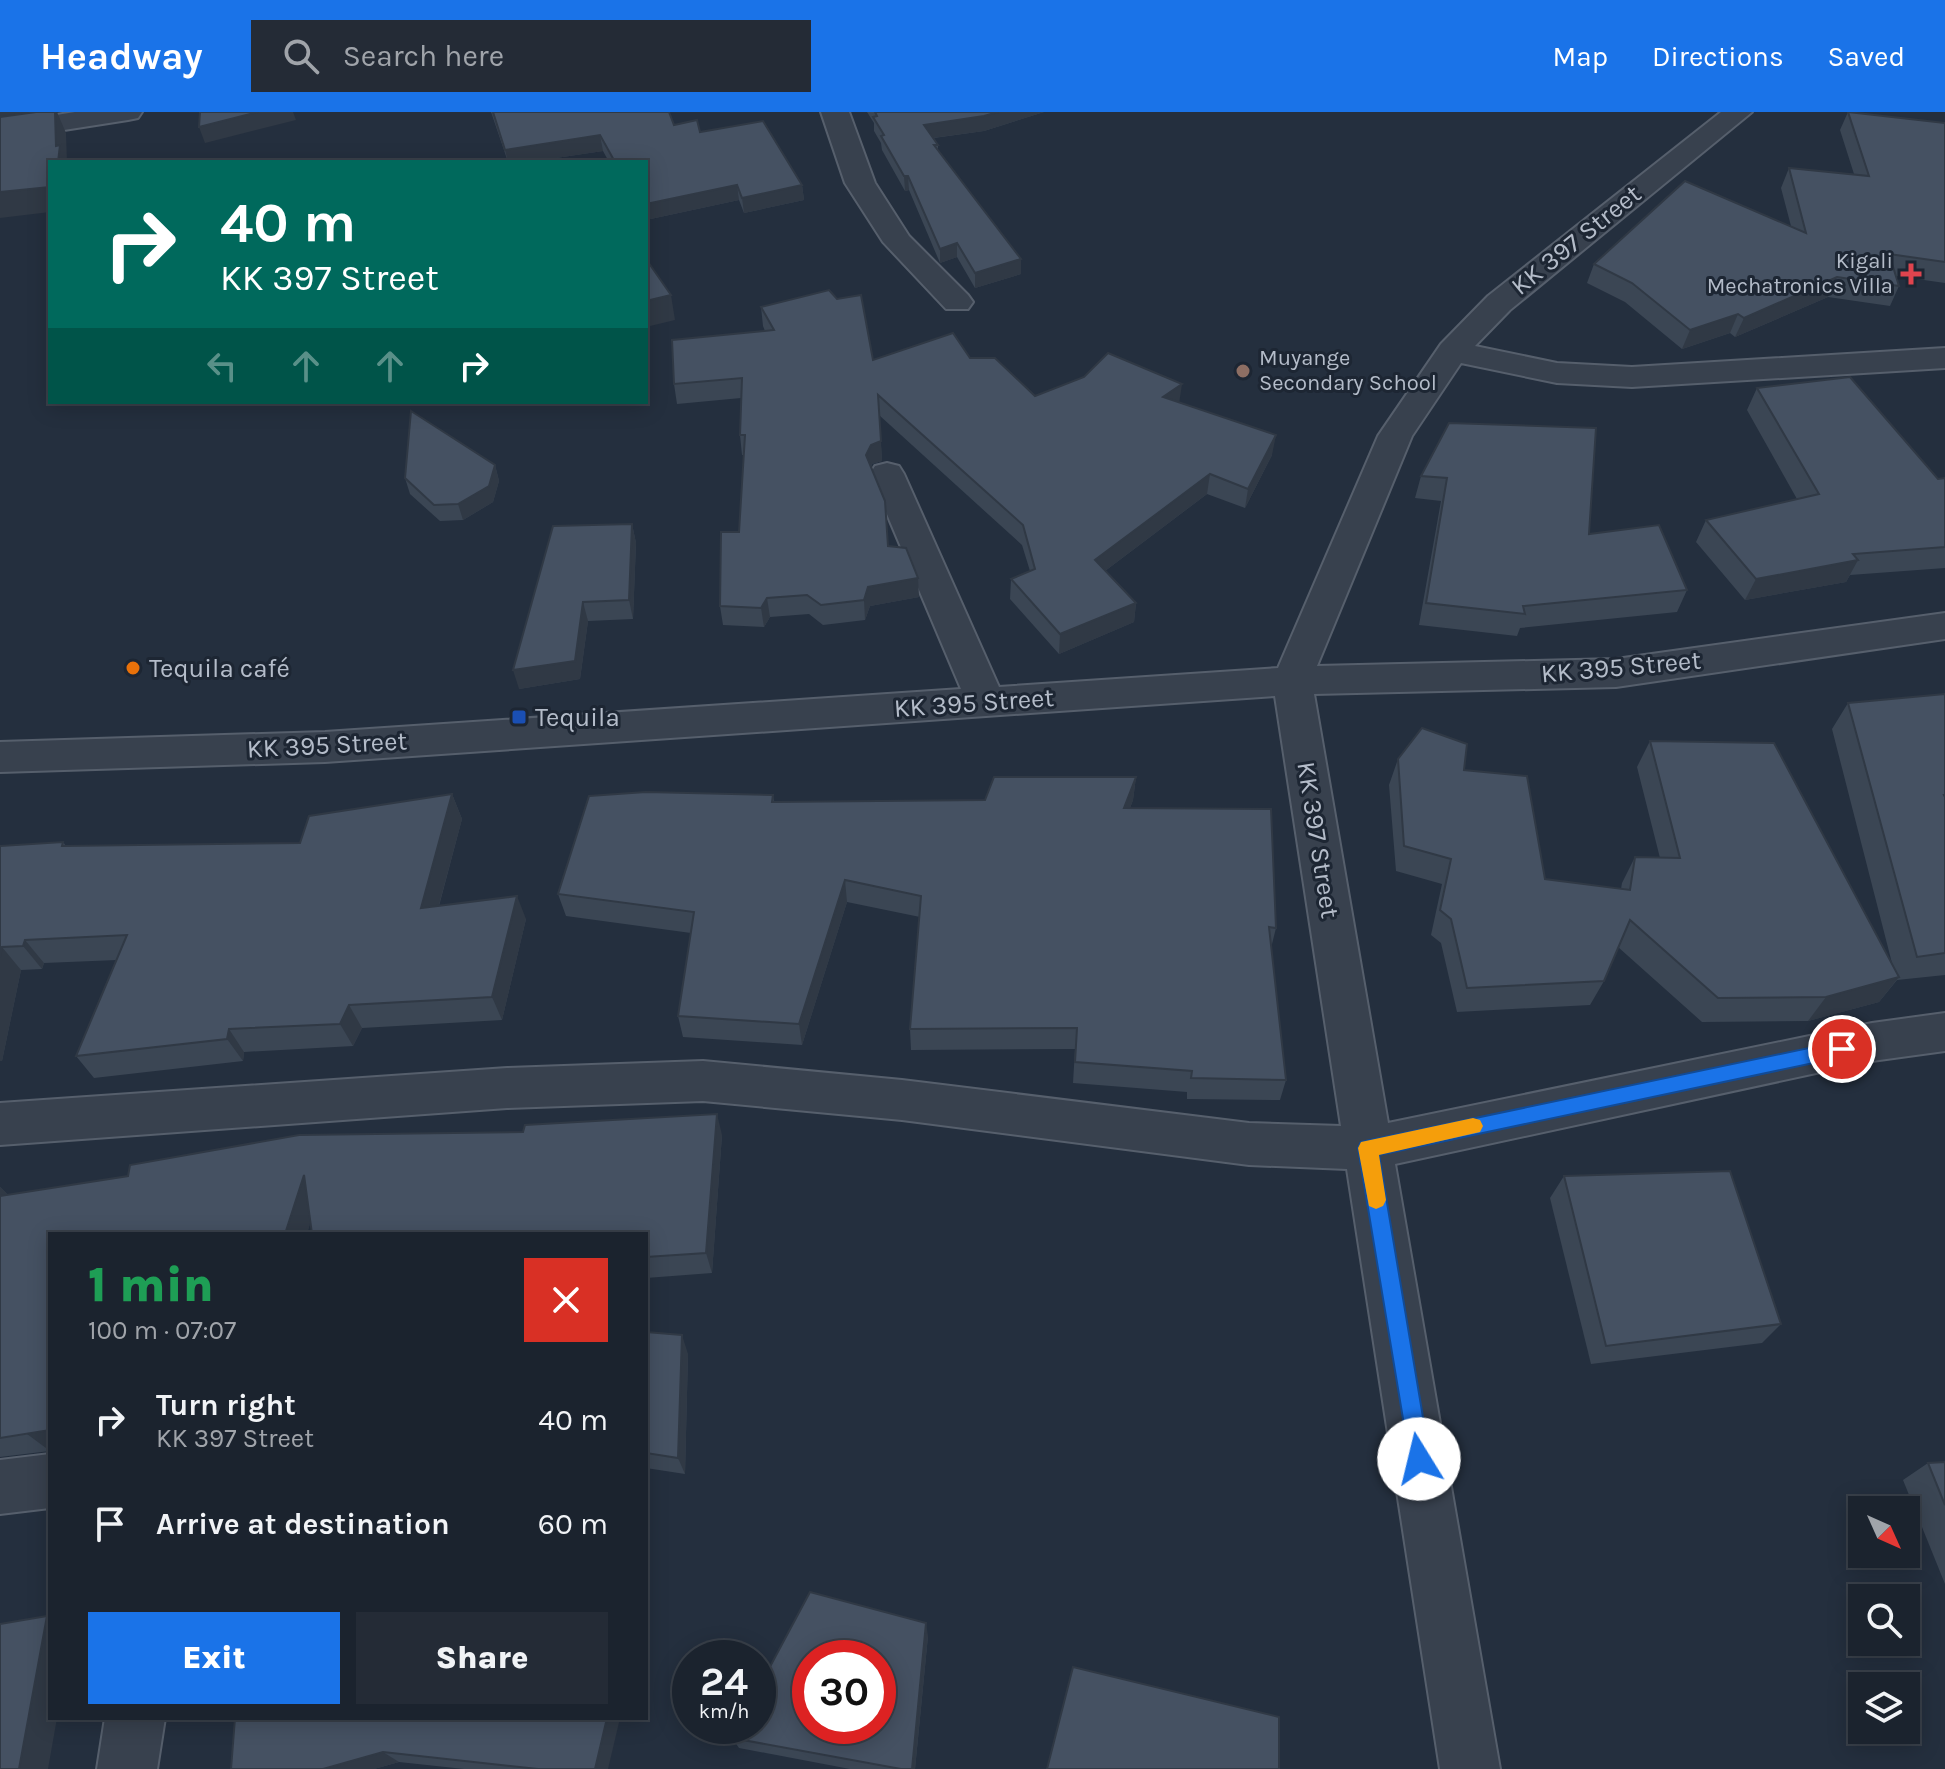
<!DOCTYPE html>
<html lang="en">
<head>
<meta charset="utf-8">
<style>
	body { margin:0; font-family:Karla,sans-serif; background:#242b36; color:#f1f3f6; height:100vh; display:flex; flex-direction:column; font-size:30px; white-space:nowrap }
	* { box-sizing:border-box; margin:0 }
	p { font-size:26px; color:#a0a4aa }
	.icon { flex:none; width:44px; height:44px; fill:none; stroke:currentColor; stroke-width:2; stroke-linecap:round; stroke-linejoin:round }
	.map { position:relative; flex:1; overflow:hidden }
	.drawer { position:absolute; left:48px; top:1120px; width:600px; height:488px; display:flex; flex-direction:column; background:#1b232e; border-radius:0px; box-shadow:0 4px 20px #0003,0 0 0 2px #39404a }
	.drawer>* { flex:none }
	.top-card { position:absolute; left:48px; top:48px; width:600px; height:244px; border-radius:0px; box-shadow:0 4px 20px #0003,0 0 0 2px #39404a; background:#00695c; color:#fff; overflow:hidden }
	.needle { width:52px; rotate:135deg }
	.fabs { position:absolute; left:1848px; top:1384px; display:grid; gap:16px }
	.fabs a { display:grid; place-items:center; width:72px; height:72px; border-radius:0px; background:#1b232e; box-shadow:0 4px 20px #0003,0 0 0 2px #39404a; font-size:40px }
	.speed { position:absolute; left:672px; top:1528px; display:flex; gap:16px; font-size:40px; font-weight:700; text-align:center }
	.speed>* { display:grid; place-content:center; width:104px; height:104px; border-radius:50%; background:#1b232e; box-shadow:0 4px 20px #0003,0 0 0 2px #39404a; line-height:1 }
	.speed small { font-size:20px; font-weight:400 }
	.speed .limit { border:12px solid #d22; background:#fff; color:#111 }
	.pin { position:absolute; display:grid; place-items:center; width:68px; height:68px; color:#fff; margin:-34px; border:4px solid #fff; border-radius:50%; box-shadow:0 2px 8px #0007 }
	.me { position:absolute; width:88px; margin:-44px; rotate:351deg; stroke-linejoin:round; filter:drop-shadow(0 0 6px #0008) }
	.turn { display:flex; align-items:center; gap:28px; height:168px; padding:0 40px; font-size:36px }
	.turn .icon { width:104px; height:104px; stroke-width:2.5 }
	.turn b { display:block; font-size:56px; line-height:68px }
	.lanes { display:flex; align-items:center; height:76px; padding:0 40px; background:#0003; justify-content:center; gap:40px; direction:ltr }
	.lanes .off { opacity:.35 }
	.round { display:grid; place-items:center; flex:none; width:84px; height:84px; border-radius:0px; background:#242b36 }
	.head { display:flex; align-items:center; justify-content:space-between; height:136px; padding:0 40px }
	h1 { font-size:48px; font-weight:800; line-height:60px; color:#1e9e55 }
	.button { display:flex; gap:16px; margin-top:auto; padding:16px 40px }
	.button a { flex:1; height:92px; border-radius:0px; background:#1a73e8; color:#fff; font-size:32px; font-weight:800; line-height:92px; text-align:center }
	.button a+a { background:#242b36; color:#f1f3f6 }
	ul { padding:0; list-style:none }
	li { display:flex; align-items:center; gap:24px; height:104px; padding:0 40px }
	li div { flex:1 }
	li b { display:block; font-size:30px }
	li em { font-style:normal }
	header { display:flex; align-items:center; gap:48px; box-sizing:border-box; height:112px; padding:0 40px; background:#1a73e8; color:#fff }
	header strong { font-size:38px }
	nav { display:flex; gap:44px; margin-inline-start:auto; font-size:28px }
	.search { width:560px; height:72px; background:#242b36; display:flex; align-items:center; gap:20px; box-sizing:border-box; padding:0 28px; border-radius:0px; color:#a0a4aa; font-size:30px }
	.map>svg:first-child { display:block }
</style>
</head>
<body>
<header>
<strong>Headway</strong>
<div class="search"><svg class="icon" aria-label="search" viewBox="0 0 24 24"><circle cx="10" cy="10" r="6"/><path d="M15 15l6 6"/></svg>Search here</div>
<nav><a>Map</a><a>Directions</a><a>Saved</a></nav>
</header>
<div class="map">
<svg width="1945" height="1657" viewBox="0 0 1945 1657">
	<rect width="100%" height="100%" fill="#242f3e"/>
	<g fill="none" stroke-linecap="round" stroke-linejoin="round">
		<defs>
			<g id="minor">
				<path d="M 75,0 L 142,0 L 138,6 L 128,8 L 0,28 L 0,12 Z"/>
				<path d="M 821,0 L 849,0 L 875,71 L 909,124 L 968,183 L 973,190 L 968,197 L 946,197 L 883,130 L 845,71 Z"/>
				<path d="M 1721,0 L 1752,0 L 1510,198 L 1475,234 L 1557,251 L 1632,255 L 1945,236 L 1945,256 L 1632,275 L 1557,271 L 1461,251 L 1412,324 L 1317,554 L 1616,547 L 1945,501 L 1945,527 L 1616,575 L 1314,582 L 1388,1011 L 1872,911 L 1945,901 L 1945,939 L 1872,949 L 1395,1052 L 1500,1657 L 1440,1657 L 1347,1057 L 1249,1053 L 902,1008 L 703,989 L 507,996 L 0,1033 L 0,991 L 507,956 L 703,949 L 902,968 L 1249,1011 L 1341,1014 L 1275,584 L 325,650 L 0,660 L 0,630 L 325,620 L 961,577 L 870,362 L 875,354 L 887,351 L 899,354 L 904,362 L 999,575 L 1278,556 L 1378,324 L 1441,232 L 1488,184 Z"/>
				<path d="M 50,1342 L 50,1396 L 0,1402 L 0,1348 Z"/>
				<path d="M 105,1606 L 165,1606 L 157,1657 L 97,1657 Z"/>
			</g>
		</defs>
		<use href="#minor" stroke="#565f6c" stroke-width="4"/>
		<use href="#minor" fill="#38414e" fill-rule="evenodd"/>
	</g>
	<g fill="#3b4654">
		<path d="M 491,0 L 669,0 L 674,13 L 700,20 L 802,73 L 804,88 L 744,101 L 739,88 L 646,108 L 646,50 L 609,50 L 603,39 L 529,50 L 508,50 Z"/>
		<path d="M 867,0 L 1044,0 L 984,19 L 934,26 L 938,33 L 938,39 L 1021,147 L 1021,162 L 975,176 L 957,145 L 940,151 L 909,78 L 905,79 L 882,38 L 881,31 L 874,19 L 874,11 Z"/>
		<path d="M 1848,0 L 1945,11 L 1945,171 L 1896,164 L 1899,174 L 1890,194 L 1828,185 L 1735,225 L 1730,221 L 1682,237 L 1625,190 L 1587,171 L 1594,152 L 1791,114 L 1781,76 L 1789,56 L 1854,62 L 1840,18 Z"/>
		<path d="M 761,195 L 873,248 L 970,246 L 1035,284 L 1179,291 L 1272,343 L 1245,396 L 1207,382 L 1105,459 L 1136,491 L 1134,510 L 1059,542 L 1010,487 L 1011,467 L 1030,459 L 1022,433 L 879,303 L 882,349 L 872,352 L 871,355 L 888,434 L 919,485 L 870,494 L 865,508 L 823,513 L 809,502 L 770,505 L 764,515 L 723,513 L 720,494 L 739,420 L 744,343 L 742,343 L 740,323 L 741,286 L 677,292 L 674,272 L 765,219 L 763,214 Z"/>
		<path d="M 1757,276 L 1938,367 L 1945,366 L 1945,456 L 1850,463 L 1846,470 L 1745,488 L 1696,430 L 1706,408 L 1797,387 L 1747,298 Z"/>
		<path d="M 255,290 L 364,290 L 256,292 Z"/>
		<path d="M 1449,311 L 1589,422 L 1687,478 L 1677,500 L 1520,516 L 1517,524 L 1419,513 L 1441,389 L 1415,386 L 1421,364 Z"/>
		<path d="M 495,353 L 499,369 L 493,390 L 463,408 L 440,409 L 410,382 L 405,366 Z"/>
		<path d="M 632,412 L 636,431 L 633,507 L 588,509 L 580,567 L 519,577 Z"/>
		<path d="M 1945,582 L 1945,863 L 1897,868 L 1879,890 L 1808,909 L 1702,910 L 1618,835 L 1604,869 L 1590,893 L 1457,900 L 1441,831 L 1431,823 L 1442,772 L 1396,759 L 1389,673 L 1398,647 L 1464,658 L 1545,767 L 1621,777 L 1622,771 L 1635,745 L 1660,746 L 1637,655 L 1650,629 L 1893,855 L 1832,617 L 1848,591 Z"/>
		<path d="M 1136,665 L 1133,688 L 1130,696 L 1276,816 L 1271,836 L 1286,968 L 1280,988 L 1187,987 L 1187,980 L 1073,971 L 1075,937 L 911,938 L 910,917 L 920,805 L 847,790 L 802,933 L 683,925 L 678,904 L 691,821 L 566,804 L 558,782 L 773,683 L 774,690 L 985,688 Z"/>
		<path d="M 452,682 L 462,707 L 439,794 L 526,807 L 502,908 L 362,916 L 353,934 L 244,940 L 243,949 L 94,966 L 76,944 L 117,848 L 44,851 L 42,857 L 21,858 L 2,949 L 0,949 L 0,734 L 63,730 L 66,734 L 300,731 Z"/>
		<path d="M 722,1023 L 712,1161 L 646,1166 L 646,1122 L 310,1110 L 307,1122 L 50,1122 L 50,1339 L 0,1345 L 0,1075 L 8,1083 Z"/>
		<path d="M 1564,1064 L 1781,1212 L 1762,1231 L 1591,1252 L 1550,1086 Z"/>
		<path d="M 646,1220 L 688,1242 L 685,1362 L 646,1356 Z"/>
		<path d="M 1945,1350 L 1945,1472 L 1903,1368 L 1928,1351 Z"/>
		<path d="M 928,1524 L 915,1657 L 850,1657 L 739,1636 L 732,1626 Z"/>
		<path d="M 235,1606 L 608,1657 L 464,1657 L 399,1650 L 374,1657 L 231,1657 Z"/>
	</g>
	<g fill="#303945">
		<path d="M 0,0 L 57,0 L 66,21 L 67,50 L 58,50 L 56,34 L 0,9 Z"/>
		<path d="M 258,0 L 293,0 L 296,8 L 205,31 L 199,15 Z"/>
		<path d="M 998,0 L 1044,0 L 984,19 L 925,27 L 924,13 Z"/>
		<path d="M 600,23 L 603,39 L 529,50 L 508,50 L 505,38 Z"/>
		<path d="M 904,64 L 908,64 L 909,78 L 905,79 Z"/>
		<path d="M 737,73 L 739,88 L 646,108 L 646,92 Z"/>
		<path d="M 802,73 L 804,88 L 744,101 L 742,86 Z"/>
		<path d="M 50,75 L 50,100 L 0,106 L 0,80 Z"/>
		<path d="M 957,131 L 957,145 L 940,151 L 940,137 Z"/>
		<path d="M 1021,147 L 1021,162 L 975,176 L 975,161 Z"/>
		<path d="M 1837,165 L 1828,185 L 1735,225 L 1744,206 Z"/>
		<path d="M 671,183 L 675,208 L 646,215 L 646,189 Z"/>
		<path d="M 1738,202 L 1730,221 L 1682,237 L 1690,218 Z"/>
		<path d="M 1182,272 L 1179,292 L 1163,285 Z"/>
		<path d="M 524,290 L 536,290 L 524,293 Z"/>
		<path d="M 1276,323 L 1272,343 L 1245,396 L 1248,377 Z"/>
		<path d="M 881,329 L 882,349 L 872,352 L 867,363 L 866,343 L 871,333 Z"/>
		<path d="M 495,353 L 499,369 L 493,390 L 463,408 L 458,392 Z"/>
		<path d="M 1210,362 L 1207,382 L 1093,468 L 1095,448 Z"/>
		<path d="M 632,412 L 636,431 L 633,507 L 629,488 Z"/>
		<path d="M 1858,448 L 1846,470 L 1745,488 L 1756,467 Z"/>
		<path d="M 918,466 L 919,485 L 870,494 L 865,508 L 864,488 L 868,475 Z"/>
		<path d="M 767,486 L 770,505 L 764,515 L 761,496 Z"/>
		<path d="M 583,490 L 588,509 L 580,567 L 519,577 L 513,558 Z"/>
		<path d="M 1136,491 L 1134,510 L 1059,542 L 1060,522 Z"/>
		<path d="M 1136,665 L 1133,688 L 1121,719 L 1124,696 Z"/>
		<path d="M 452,682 L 462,707 L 432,819 L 421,796 Z"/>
		<path d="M 845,768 L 847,790 L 802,933 L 799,912 Z"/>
		<path d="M 517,784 L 526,807 L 502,908 L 492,885 Z"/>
		<path d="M 25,828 L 44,851 L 42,857 L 23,834 Z"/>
		<path d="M 2,835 L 21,858 L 2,949 L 0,949 L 0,845 Z"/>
		<path d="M 1899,865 L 1879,890 L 1808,909 L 1826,885 Z"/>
		<path d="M 349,893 L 362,916 L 353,934 L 340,912 Z"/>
		<path d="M 229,917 L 244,940 L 243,949 L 227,927 Z"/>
		<path d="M 717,1002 L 722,1023 L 712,1161 L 706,1141 Z"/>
		<path d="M 304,1063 L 319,1084 L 307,1122 L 285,1122 Z"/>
		<path d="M 0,1075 L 8,1083 L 0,1108 Z"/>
		<path d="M 682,1223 L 688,1242 L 685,1362 L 678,1346 Z"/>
		<path d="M 50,1318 L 50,1339 L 27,1322 Z"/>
		<path d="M 646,1472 L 650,1478 L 646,1495 Z"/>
		<path d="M 47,1504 L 50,1506 L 50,1606 L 57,1606 L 48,1657 L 19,1657 Z"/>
		<path d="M 926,1511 L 928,1524 L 915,1657 L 912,1657 Z"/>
		<path d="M 607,1606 L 620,1606 L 608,1657 L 595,1657 Z"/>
		<path d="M 383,1640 L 399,1650 L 374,1657 L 323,1657 Z"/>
	</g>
	<g fill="#455162" stroke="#303945" stroke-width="2" fill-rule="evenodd">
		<path d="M 36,0 L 55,0 L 56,34 L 60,33 L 58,50 L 50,50 L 50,75 L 0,80 L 0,5 Z"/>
		<path d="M 200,0 L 258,0 L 199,15 Z"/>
		<path d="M 493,0 L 669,0 L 674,13 L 697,8 L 700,20 L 763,9 L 802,73 L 742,86 L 737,73 L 646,92 L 646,50 L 615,50 L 600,23 L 505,38 Z"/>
		<path d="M 875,0 L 998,0 L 984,4 L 924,13 L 938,33 L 934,33 L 1021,147 L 975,161 L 957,131 L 940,137 L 908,64 L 904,64 L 881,24 L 884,23 L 873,5 L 877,4 Z"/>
		<path d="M 1848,0 L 1945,11 L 1945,150 L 1889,142 L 1899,174 L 1837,165 L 1744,206 L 1738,202 L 1690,218 L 1632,171 L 1594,152 L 1685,69 L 1806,121 L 1789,56 L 1869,64 Z"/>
		<path d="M 646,147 L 671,183 L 646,189 Z"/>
		<path d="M 829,178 L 837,187 L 861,183 L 873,248 L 953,221 L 970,246 L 995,246 L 1035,284 L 1084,265 L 1108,241 L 1182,272 L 1163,285 L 1276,323 L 1248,377 L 1210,362 L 1095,448 L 1136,491 L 1060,522 L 1011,467 L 1035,457 L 1023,413 L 878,283 L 881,329 L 871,333 L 866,343 L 885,389 L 888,434 L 906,436 L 918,466 L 868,475 L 864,488 L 821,493 L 807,483 L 767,486 L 761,496 L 720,494 L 721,420 L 739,420 L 745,323 L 740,323 L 742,266 L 674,272 L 672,228 L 774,218 L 761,195 Z"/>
		<path d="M 1850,265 L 1938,367 L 1945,366 L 1945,435 L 1853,442 L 1858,448 L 1756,467 L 1706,408 L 1819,382 L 1757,276 Z"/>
		<path d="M 411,299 L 495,353 L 489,374 L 458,392 L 434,393 L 405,366 Z"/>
		<path d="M 1449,311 L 1596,316 L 1589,422 L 1659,413 L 1687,478 L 1523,494 L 1525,502 L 1426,491 L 1447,366 L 1421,364 Z"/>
		<path d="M 632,412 L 629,488 L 583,490 L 575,549 L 513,558 L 553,414 Z"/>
		<path d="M 1945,582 L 1945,683 L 1944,683 L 1945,685 L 1945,841 L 1917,845 L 1848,591 Z"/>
		<path d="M 1422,616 L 1467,632 L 1464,658 L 1527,664 L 1545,767 L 1630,778 L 1635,745 L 1680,746 L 1650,629 L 1774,631 L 1899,865 L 1826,885 L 1718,886 L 1630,808 L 1604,869 L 1467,876 L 1451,807 L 1440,798 L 1451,747 L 1404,734 L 1398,647 Z"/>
		<path d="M 994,665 L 1136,665 L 1124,696 L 1271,697 L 1276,816 L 1269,815 L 1286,968 L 1191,966 L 1192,959 L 1075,950 L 1077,916 L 910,917 L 921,784 L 845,768 L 799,912 L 678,904 L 694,800 L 558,782 L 589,684 L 646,680 L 773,683 L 772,690 L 985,688 Z"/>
		<path d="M 452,682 L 421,796 L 517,784 L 492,885 L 349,893 L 340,912 L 229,917 L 227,927 L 76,944 L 127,823 L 25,828 L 23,834 L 2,835 L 0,845 L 0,734 L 63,730 L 62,734 L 300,731 L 309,704 Z"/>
		<path d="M 717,1002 L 706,1141 L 646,1145 L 646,1122 L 312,1122 L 304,1063 L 285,1122 L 50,1122 L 50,1318 L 0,1326 L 0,1084 L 128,1064 L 130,1053 L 299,1023 L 523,1020 L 525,1013 Z"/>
		<path d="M 1730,1059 L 1781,1212 L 1606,1234 L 1564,1064 Z"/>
		<path d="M 646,1220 L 682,1223 L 678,1346 L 646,1341 Z"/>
		<path d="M 1945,1350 L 1945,1393 L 1928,1351 Z"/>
		<path d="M 810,1480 L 926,1511 L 912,1657 L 901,1657 L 732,1626 L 738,1614 L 758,1614 L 758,1577 ZM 810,1546 L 878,1546 L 878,1614 L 810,1614 Z"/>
		<path d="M 47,1504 L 19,1657 L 0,1657 L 0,1512 Z"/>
		<path d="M 1073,1555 L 1279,1605 L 1279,1657 L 1047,1657 Z"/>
		<path d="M 235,1606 L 607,1606 L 595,1657 L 538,1657 L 383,1640 L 323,1657 L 231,1657 Z"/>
	</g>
	<path fill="#1a73e8" stroke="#114b97" stroke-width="2" d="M 1842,929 L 1852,937 L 1842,945 L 1379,1043 L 1430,1347 L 1427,1355 L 1419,1358 L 1411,1355 L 1358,1036 L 1361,1030 Z"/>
	<path fill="#f59e0b" d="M 1473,1006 L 1480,1008 L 1483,1014 L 1480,1020 L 1379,1043 L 1386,1088 L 1383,1094 L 1376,1097 L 1369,1094 L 1358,1036 L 1361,1030 Z"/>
	<path fill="#e0444e" stroke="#1d2633" stroke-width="3" d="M1907 150h8v8h8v8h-8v8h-8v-8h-8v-8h8z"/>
	<circle fill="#8d6e63" stroke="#1d2633" stroke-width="3" cx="1243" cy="259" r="8"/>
	<circle fill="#e8710a" stroke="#1d2633" stroke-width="3" cx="133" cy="556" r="8"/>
	<rect fill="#1a4fb4" stroke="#1d2633" stroke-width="3" x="511" y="597" width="16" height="16" rx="4"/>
	<g text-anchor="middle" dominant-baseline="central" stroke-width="6" stroke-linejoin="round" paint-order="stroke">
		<g font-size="22" fill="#b4bcc9" stroke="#1d2633" text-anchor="end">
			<text x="1893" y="149">Kigali<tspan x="1893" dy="25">Mechatronics Villa</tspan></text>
			<text x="1259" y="246" text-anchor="start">Muyange<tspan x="1259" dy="25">Secondary School</tspan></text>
		</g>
		<g font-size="26" fill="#b4bcc9" stroke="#1d2633">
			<text transform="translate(1576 128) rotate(-39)">KK 397 Street</text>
			<text transform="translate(1621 555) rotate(-5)">KK 395 Street</text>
			<text transform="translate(974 591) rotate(-4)">KK 395 Street</text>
			<text transform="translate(327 633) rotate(-3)">KK 395 Street</text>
			<text transform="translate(1318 728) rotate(81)">KK 397 Street</text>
		</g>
		<g font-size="26" fill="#b4bcc9" stroke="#1d2633" text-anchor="start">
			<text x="149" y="556">Tequila café</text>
			<text x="535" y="605">Tequila</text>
		</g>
	</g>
</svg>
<div class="fabs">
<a><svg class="needle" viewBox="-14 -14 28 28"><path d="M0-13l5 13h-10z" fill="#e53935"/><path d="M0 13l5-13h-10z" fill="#a0a4aa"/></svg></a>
<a><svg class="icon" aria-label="search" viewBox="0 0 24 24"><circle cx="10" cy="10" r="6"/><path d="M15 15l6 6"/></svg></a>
<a><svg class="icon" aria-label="layers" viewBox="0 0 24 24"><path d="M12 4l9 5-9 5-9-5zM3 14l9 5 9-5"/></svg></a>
</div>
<div class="speed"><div>24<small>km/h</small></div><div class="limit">30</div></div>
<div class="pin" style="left:1842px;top:937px;background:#d93025"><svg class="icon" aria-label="arrive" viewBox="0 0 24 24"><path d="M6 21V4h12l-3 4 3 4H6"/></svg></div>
<svg class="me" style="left:1419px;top:1347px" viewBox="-20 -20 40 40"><circle r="19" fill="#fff"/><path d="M0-13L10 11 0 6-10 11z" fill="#1a73e8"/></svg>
<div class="top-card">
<div class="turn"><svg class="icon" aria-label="right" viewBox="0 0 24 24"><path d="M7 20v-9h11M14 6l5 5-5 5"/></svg><div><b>40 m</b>KK 397 Street</div></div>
<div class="lanes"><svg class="icon off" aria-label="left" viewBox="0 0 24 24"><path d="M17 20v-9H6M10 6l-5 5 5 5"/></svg><svg class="icon off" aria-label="ahead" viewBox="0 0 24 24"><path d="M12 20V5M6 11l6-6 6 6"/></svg><svg class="icon off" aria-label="ahead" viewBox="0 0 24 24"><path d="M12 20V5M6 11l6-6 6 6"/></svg><svg class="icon" aria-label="right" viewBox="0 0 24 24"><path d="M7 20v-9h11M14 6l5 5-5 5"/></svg></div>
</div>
<section class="drawer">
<div class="head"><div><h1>1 min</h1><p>100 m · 07:07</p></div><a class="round" style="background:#d93025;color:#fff"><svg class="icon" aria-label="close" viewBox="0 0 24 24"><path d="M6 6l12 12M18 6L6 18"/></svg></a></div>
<ul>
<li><svg class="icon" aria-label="right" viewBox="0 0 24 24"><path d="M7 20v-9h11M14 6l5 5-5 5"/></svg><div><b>Turn right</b><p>KK 397 Street</p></div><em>40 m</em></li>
<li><svg class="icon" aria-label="arrive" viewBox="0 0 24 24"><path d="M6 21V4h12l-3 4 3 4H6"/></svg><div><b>Arrive at destination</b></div><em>60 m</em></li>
</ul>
<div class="button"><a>Exit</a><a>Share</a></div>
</section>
</div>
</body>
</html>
